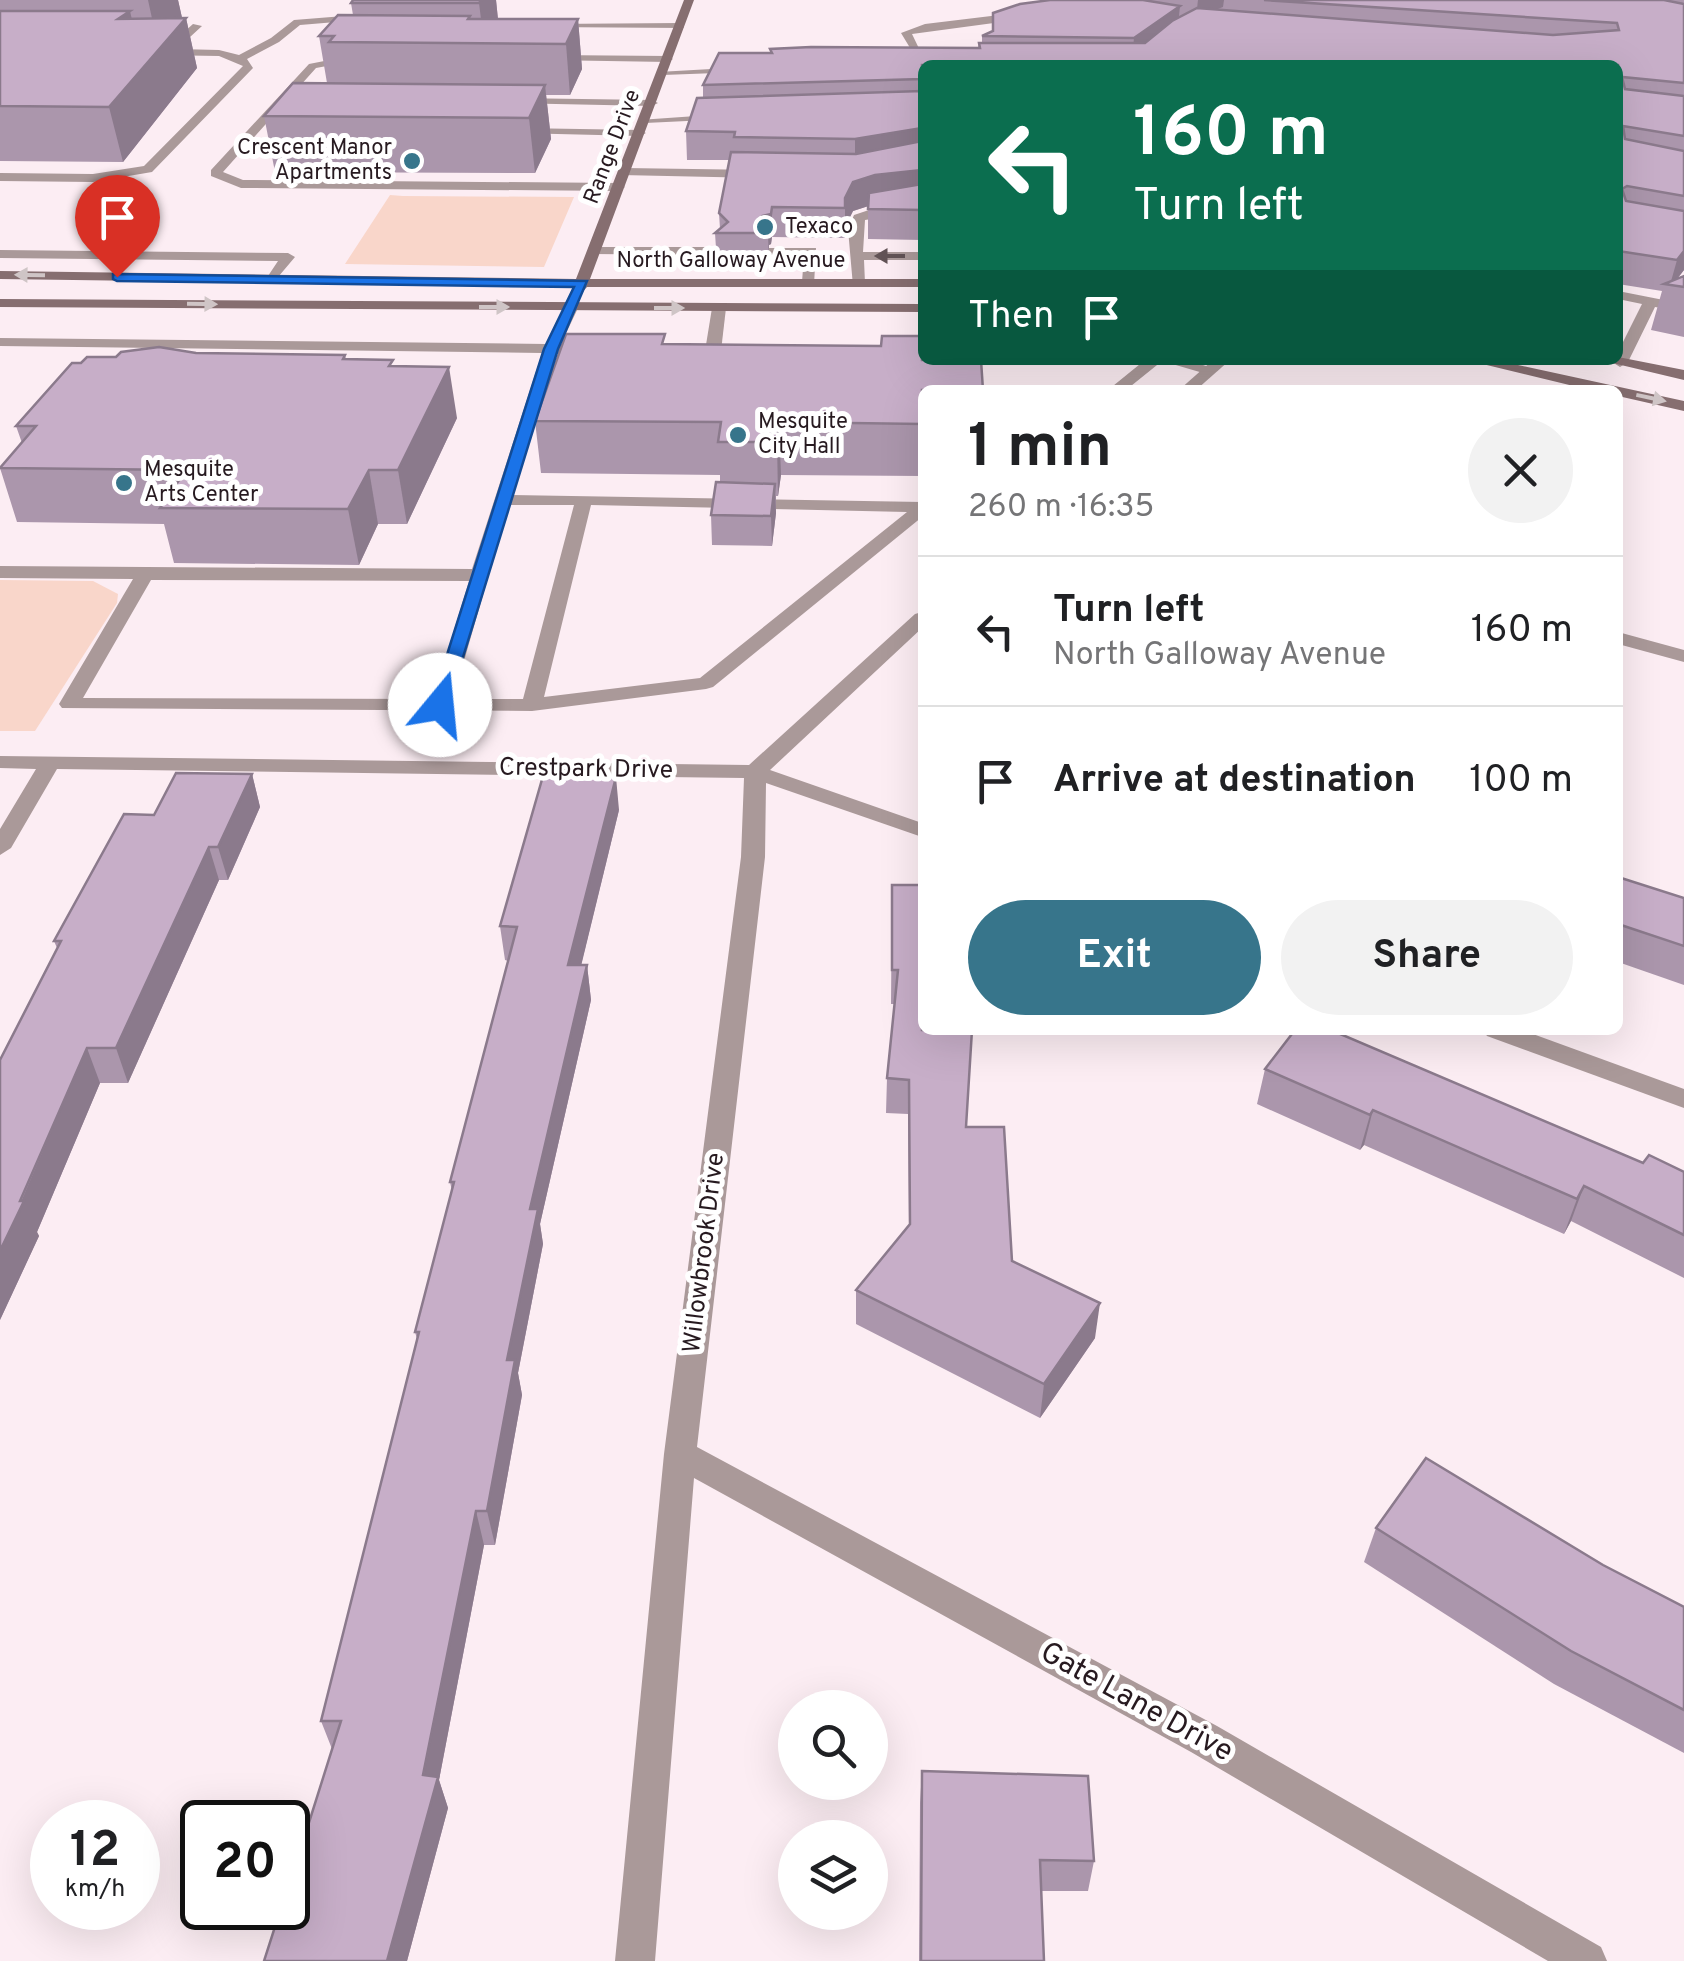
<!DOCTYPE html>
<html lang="en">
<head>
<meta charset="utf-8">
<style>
	body { margin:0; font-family:Overpass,sans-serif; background:#f2f2f2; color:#202124; height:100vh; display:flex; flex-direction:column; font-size:38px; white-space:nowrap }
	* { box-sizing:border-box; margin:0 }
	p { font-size:32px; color:#757577 }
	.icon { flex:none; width:55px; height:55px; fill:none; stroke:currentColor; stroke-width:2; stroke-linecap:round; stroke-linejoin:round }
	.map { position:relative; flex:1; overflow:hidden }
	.panel { position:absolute; left:918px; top:385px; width:705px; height:650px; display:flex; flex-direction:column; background:#fff; border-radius:15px; box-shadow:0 10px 40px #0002 }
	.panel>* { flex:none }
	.guide { position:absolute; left:918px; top:60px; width:705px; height:305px; border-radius:15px; box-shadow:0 10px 40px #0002; background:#0b6e4f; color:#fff; overflow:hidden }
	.buttons { position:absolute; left:778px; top:1690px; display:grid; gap:20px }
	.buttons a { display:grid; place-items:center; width:110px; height:110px; border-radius:50%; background:#fff; box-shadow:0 10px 40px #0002; font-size:50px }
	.speed { position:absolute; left:30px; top:1800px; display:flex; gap:20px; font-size:50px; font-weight:700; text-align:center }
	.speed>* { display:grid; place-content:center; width:130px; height:130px; border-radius:50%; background:#fff; box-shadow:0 10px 40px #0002; line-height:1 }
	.speed small { font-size:25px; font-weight:400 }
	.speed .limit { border:5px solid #111; border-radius:15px; background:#fff; color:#111 }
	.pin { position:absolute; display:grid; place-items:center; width:85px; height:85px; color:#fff; margin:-102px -42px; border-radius:50% 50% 50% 0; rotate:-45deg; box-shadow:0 0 10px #0007 }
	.pin .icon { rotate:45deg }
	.me { position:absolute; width:110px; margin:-55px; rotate:17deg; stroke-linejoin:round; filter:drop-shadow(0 0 8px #0008) }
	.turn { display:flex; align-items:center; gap:35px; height:210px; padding:0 50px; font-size:45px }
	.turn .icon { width:130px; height:130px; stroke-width:2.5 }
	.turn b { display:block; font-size:70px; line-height:85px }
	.then { display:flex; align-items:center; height:95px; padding:0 50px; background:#0003; gap:20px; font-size:38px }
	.round { display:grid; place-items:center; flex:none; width:105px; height:105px; border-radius:52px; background:#f2f2f2 }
	.headline { display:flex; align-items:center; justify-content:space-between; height:170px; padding:0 50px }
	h1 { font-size:60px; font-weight:700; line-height:75px }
	.button { display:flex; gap:20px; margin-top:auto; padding:20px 50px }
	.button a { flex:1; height:115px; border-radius:60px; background:#37758b; color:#fff; font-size:40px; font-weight:700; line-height:115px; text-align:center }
	.button a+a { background:#f2f2f2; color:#202124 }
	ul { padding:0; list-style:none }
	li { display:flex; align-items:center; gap:30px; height:150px; padding:0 50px; border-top:2px solid #e0e0e0 }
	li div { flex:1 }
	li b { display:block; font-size:38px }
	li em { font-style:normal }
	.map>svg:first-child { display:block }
</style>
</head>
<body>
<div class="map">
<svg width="1684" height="1961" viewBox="0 0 1684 1961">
	<rect width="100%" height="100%" fill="#fcedf3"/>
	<g fill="#f9d6ca">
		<path d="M 390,195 L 403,196 L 574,197 L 544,267 L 345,264 Z"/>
		<path d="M 0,580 L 93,581 L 118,594 L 117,603 L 35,731 L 0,731 Z"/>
	</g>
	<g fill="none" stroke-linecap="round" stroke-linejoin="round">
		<g fill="#a99" fill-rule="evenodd">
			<path d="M 1060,0 L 1071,0 L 1053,15 L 912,34 L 926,63 L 921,66 L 901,33 L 925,24 L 1050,9 Z"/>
			<path d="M 369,14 L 372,19 L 300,25 L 279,42 L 247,59 L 253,68 L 152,172 L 93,182 L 0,181 L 0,173 L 93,174 L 144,166 L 243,66 L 219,56 L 157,55 L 157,51 L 164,50 L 193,24 L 202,26 L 177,49 L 219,50 L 239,55 L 271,38 L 294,20 Z"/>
			<path d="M 680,23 L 684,28 L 544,27 L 549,24 Z"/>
			<path d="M 355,55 L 359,60 L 316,68 L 223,172 L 243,180 L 619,183 L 625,187 L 619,191 L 241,188 L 211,176 L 211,170 L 309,64 Z"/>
			<path d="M 550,55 L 668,56 L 673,59 L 668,62 L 546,60 Z"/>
			<path d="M 747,67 L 743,72 L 663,75 L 658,72 Z"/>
			<path d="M 512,98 L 652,100 L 658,103 L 652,106 L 508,103 Z"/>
			<path d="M 520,128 L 640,130 L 646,133 L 640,136 L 516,133 Z"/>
			<path d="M 625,168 L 760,170 L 766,174 L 760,178 L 621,175 Z"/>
			<path d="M 922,203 L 922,211 L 865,220 L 863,252 L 922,252 L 922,260 L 864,260 L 865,283 L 853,286 L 848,229 L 854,215 L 875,208 Z"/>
			<path d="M 595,247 L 719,247 L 726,251 L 719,255 L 590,254 L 590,248 Z"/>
			<path d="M 766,248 L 816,248 L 814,285 L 802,282 L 804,255 L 771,255 L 764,251 Z"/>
			<path d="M 0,250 L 288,253 L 295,257 L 273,283 L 266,279 L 278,261 L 0,258 Z"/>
			<path d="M 1618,291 L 1684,304 L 1684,312 L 1655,307 L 1628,362 L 1620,367 L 1612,362 L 1618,360 L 1618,352 L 1642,304 L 1618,299 Z"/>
			<path d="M 571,304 L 578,308 L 561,344 L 593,344 L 601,349 L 593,354 L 557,354 L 512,495 L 922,502 L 922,517 L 713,687 L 706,689 L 532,711 L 62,708 L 59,704 L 133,579 L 0,578 L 0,566 L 472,569 L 542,353 L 0,346 L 0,338 L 546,344 L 564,308 ZM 509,505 L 574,505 L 523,699 L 453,699 ZM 591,505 L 907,512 L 700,678 L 544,697 ZM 151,580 L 469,581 L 433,699 L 83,698 Z"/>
			<path d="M 719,304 L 726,308 L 721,351 L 713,356 L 705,351 L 712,308 Z"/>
			<path d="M 1145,360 L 1188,360 L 1218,370 L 1210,375 L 1162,361 L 1126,390 L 1108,390 Z"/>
		</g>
		<g fill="#a99" fill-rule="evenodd">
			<path d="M 725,114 L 729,119 L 645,123 L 639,120 Z"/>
			<path d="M 1213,360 L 1230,360 L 1196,390 L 1179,390 Z"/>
			<path d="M 922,612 L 922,628 L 770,770 L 922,823 L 922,837 L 766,783 L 765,857 L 697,1447 L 1217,1726 L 1601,1947 L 1607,1961 L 1548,1961 L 1191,1752 L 694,1478 L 655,1961 L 615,1961 L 664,1454 L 741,857 L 744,778 L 57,769 L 11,848 L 0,855 L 0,829 L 36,769 L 0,768 L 0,756 L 749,765 L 915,614 Z"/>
			<path d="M 1618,632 L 1684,650 L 1684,662 L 1618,644 Z"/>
			<path d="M 1483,1030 L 1522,1030 L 1684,1089 L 1684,1108 L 1487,1036 Z"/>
		</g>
		<g fill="#866e70" fill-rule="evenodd">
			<path d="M 684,0 L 694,0 L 590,279 L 922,279 L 922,287 L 587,287 L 577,298 L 570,294 L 573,287 L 0,279 L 0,271 L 576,279 Z"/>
			<path d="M 0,299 L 922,304 L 922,312 L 0,307 Z"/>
			<path d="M 1618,357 L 1684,370 L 1684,380 L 1600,360 Z"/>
			<path d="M 1466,360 L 1495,360 L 1684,401 L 1684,411 L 1618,396 L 1618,390 L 1590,390 Z"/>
		</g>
	</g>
	<g fill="#ab96ac">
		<path d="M 0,0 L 178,0 L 182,18 L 186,18 L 197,68 L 123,162 L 0,161 Z"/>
		<path d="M 353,0 L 496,0 L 498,19 L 578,19 L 582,69 L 570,95 L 546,95 L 551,139 L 535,173 L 275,172 L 264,116 L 327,83 L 319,36 L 353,15 L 351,3 Z"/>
		<path d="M 1050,0 L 1684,0 L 1684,270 L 1678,278 L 1684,276 L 1684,337 L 1651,330 L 1662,291 L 1618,284 L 1618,65 L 922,65 L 922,240 L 868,239 L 868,206 L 853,211 L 845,227 L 845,238 L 772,237 L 771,244 L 769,245 L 769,264 L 717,263 L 715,233 L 720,229 L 719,213 L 729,160 L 687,160 L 686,131 L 703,98 L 703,85 L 770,53 L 770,49 L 978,48 L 979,43 L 982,43 L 982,36 L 992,31 L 993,13 Z"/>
		<path d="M 665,344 L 922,390 L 922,476 L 781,475 L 778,496 L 776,496 L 776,513 L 772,546 L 712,545 L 711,515 L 720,482 L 720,475 L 541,473 L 535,421 Z"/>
		<path d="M 196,353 L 345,355 L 346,359 L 394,366 L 457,418 L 407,524 L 378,524 L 359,565 L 174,563 L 164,524 L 17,522 L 0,468 L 22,443 L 16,426 L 81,363 L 116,357 Z"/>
		<path d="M 252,774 L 260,807 L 228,880 L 219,880 L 128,1083 L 100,1083 L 37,1232 L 39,1236 L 0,1320 L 57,948 L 54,941 L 154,815 Z"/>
		<path d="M 619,810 L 581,965 L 587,965 L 591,1000 L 540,1224 L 543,1244 L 518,1373 L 522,1395 L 495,1545 L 484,1545 L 439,1780 L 448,1808 L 407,1961 L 264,1961 L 332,1749 L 321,1721 L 417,1339 L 415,1332 L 452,1191 L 450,1182 L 508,961 L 505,960 L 500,926 Z"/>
		<path d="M 1618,877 L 1684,898 L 1684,985 L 1618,962 Z"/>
		<path d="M 892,885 L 966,1127 L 1012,1261 L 1095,1338 L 1040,1418 L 856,1324 L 856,1290 L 909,1225 L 908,1114 L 886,1113 L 887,1078 L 895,1004 L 891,1004 Z"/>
		<path d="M 1265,1069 L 1684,1172 L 1684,1278 L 1571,1221 L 1564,1234 L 1364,1145 L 1360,1150 L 1257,1104 Z"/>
		<path d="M 1376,1528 L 1603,1565 L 1684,1607 L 1684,1753 L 1554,1684 L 1364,1562 Z"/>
		<path d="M 922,1771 L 1094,1861 L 1088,1891 L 1041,1891 L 1044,1961 L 919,1961 L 920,1803 Z"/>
	</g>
	<g fill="#8b7a8c">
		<path d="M 148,0 L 178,0 L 183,22 L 186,18 L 197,68 L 123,162 L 109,107 L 158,46 Z"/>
		<path d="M 482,0 L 496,0 L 499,30 L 484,43 L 479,3 Z"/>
		<path d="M 1198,0 L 1224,0 L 1223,7 L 1196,17 Z"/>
		<path d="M 1180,6 L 1178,25 L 1132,58 L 1134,38 Z"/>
		<path d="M 130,11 L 141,60 L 118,19 Z"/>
		<path d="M 578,19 L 582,69 L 570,95 L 566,44 Z"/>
		<path d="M 545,85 L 551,139 L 535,173 L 529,118 Z"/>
		<path d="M 922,128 L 922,155 L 855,167 L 855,139 Z"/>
		<path d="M 922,170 L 922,199 L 875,204 L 853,211 L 845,227 L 845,198 L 853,182 L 875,175 Z"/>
		<path d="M 772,207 L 772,237 L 771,244 L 769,245 L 769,264 L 768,233 L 759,221 L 762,216 Z"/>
		<path d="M 1684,251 L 1684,270 L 1672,285 L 1670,285 L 1677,260 Z"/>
		<path d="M 449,367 L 457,418 L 407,524 L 398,470 Z"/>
		<path d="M 779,422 L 781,475 L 778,496 L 777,442 Z"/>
		<path d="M 369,470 L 378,524 L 359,565 L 348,509 Z"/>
		<path d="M 775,484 L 776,513 L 772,546 L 771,516 Z"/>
		<path d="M 252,774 L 260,807 L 228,880 L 218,847 Z"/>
		<path d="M 616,777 L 619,810 L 573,999 L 568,965 Z"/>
		<path d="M 209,847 L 219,880 L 128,1083 L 116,1048 Z"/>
		<path d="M 587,965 L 591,1000 L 540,1224 L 543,1244 L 518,1373 L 522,1395 L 495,1545 L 487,1511 L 507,1360 L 530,1209 Z"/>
		<path d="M 87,1048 L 100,1083 L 37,1232 L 39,1236 L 0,1320 L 0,1251 Z"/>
		<path d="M 1373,1110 L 1364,1145 L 1360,1150 L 1370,1115 Z"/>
		<path d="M 1584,1186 L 1571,1221 L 1564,1234 L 1577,1199 Z"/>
		<path d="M 1100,1303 L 1095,1338 L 1040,1418 L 1044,1384 Z"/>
		<path d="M 476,1511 L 484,1545 L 439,1780 L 448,1808 L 407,1961 L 387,1961 Z"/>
	</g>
	<g fill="#c7aec8" stroke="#8b7a8c" stroke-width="2.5">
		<path d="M 353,0 L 482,0 L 479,3 L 351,3 Z"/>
		<path d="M 1050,0 L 1143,0 L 1180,6 L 1134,38 L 982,36 L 993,31 L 993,13 L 1020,4 Z"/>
		<path d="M 1264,0 L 1664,0 L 1684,4 L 1684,83 L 1622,77 L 1625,89 L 1684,96 L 1684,136 L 1623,126 L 1625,139 L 1684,151 L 1684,196 L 1627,186 L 1622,189 L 1626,201 L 1684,211 L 1684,251 L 1677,260 L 1618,251 L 1618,65 L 922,65 L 922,79 L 703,85 L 719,53 L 772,53 L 770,49 L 811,47 L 980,48 L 979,43 L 1145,43 L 1172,21 L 1197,8 L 1553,35 L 1619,30 L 1617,23 Z"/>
		<path d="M 0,11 L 130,11 L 118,19 L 186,18 L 109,107 L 0,106 Z"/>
		<path d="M 338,15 L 470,16 L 468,19 L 578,19 L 566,44 L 329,42 L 334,36 L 319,36 Z"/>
		<path d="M 293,83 L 545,85 L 529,118 L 264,116 Z"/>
		<path d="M 922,91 L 922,128 L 855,139 L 734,137 L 735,132 L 686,131 L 697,98 Z"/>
		<path d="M 922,141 L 922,170 L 875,175 L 853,182 L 845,198 L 845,208 L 772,207 L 771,214 L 762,216 L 759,221 L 769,228 L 768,233 L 715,233 L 728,222 L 719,213 L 731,152 L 856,154 Z"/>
		<path d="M 922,184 L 922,210 L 868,209 L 869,193 Z"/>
		<path d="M 1684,276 L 1684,287 L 1664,284 Z"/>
		<path d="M 566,334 L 665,334 L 662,344 L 881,346 L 882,336 L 922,336 L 922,360 L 981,360 L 983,390 L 922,390 L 922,424 L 779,422 L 777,442 L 718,442 L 721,422 L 535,421 Z"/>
		<path d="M 159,347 L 196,353 L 345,355 L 343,359 L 393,360 L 389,366 L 449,367 L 398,470 L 369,470 L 348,509 L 160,508 L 186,470 L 0,468 L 36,426 L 16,426 L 72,363 L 81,363 L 87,357 L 116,357 L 121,352 Z"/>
		<path d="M 716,482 L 775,484 L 771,516 L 711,515 Z"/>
		<path d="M 176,773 L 252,774 L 218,847 L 209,847 L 116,1048 L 87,1048 L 20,1201 L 24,1201 L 0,1251 L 0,1060 L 61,941 L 54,941 L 124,814 L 154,815 Z"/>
		<path d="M 543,776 L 616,777 L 568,965 L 587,965 L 530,1209 L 538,1209 L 507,1360 L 515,1360 L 487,1511 L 476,1511 L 423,1775 L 438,1777 L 387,1961 L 264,1961 L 281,1908 L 288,1908 L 288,1889 L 341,1721 L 321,1721 L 419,1332 L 415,1332 L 454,1182 L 450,1182 L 517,927 L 500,926 Z"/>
		<path d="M 1618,877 L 1684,898 L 1684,946 L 1618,924 Z"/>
		<path d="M 892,885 L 922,885 L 922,1030 L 972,1030 L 966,1127 L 1004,1127 L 1012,1261 L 1100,1303 L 1044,1384 L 856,1290 L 910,1224 L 909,1080 L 887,1078 L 898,970 L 892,970 Z"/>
		<path d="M 1295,1030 L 1331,1030 L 1643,1163 L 1649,1155 L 1684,1172 L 1684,1235 L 1584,1186 L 1577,1199 L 1373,1110 L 1370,1115 L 1265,1069 Z"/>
		<path d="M 1426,1458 L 1603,1565 L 1684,1607 L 1684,1710 L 1571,1651 L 1376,1528 Z"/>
		<path d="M 922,1771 L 1088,1776 L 1094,1861 L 1040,1860 L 1044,1961 L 921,1961 Z"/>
	</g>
	<defs><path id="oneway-solid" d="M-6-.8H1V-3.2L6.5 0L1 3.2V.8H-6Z" transform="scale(2.5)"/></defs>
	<use fill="#625356" href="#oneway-solid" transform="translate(890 256) rotate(-180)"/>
	<g fill="#cfc5c6">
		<use href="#oneway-solid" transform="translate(30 275) rotate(-179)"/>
		<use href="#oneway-solid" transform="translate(202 304) rotate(1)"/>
		<use href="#oneway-solid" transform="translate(494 307)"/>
		<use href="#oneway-solid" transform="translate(669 308)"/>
		<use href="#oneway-solid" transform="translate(1651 398) rotate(12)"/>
	</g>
	<path fill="#1a73e8" stroke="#114b97" stroke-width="2.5" d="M 113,274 L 587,281 L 558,349 L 447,709 L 440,711 L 431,705 L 544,349 L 574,287 L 117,281 L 113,279 Z"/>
	<g fill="#37758b" stroke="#fff" stroke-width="4">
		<circle cx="412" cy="161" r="10"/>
		<circle cx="765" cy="227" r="10"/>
		<circle cx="738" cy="435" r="10"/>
		<circle cx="124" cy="483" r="10"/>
	</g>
	<g text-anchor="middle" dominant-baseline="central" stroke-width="10" stroke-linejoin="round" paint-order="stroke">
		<g font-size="22" fill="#271a20" stroke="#fff">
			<text transform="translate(613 147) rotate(-69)">Range Drive</text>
			<text x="731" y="261">North Galloway Avenue</text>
		</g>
		<g font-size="22" fill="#271a20" stroke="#fff" text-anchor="start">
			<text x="392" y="148" text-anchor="end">Crescent Manor<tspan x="392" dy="25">Apartments</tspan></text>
			<text x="785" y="227">Texaco</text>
			<text x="758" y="422">Mesquite<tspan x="758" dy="25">City Hall</tspan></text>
			<text x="144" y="470">Mesquite<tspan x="144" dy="25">Arts Center</tspan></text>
		</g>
		<g font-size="25" fill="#271a20" stroke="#fff">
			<text transform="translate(586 770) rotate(1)">Crestpark Drive</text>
			<text transform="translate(705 1253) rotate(-83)">Willowbrook Drive</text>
		</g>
		<g font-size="30" fill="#271a20" stroke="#fff">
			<text transform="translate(1136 1703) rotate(29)">Gate Lane Drive</text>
		</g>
	</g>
</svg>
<div class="buttons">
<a><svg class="icon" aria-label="search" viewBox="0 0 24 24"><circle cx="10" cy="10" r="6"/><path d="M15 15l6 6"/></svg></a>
<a><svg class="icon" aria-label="layers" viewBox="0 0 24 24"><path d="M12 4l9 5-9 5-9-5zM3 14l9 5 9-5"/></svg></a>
</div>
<div class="speed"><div>12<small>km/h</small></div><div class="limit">20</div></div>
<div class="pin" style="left:117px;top:277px;background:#d93025"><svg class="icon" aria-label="arrive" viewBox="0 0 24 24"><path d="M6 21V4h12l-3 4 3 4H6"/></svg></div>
<svg class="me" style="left:440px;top:705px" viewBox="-20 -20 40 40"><circle r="19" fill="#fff"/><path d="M0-13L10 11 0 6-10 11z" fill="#1a73e8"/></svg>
<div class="guide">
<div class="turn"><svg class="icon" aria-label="left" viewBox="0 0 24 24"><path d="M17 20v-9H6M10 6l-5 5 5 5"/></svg><div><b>160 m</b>Turn left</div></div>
<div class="then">Then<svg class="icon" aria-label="arrive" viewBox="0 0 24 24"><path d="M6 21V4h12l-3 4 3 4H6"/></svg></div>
</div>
<section class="panel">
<div class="headline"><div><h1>1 min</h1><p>260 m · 16:35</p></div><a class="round"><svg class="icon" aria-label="close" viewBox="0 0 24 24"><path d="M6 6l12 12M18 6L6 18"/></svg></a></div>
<ul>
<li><svg class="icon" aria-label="left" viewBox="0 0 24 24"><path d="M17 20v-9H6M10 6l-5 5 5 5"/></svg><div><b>Turn left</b><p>North Galloway Avenue</p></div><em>160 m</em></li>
<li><svg class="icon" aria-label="arrive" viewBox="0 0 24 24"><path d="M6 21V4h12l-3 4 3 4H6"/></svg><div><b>Arrive at destination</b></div><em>100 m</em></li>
</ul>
<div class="button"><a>Exit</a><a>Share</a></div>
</section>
</div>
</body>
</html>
